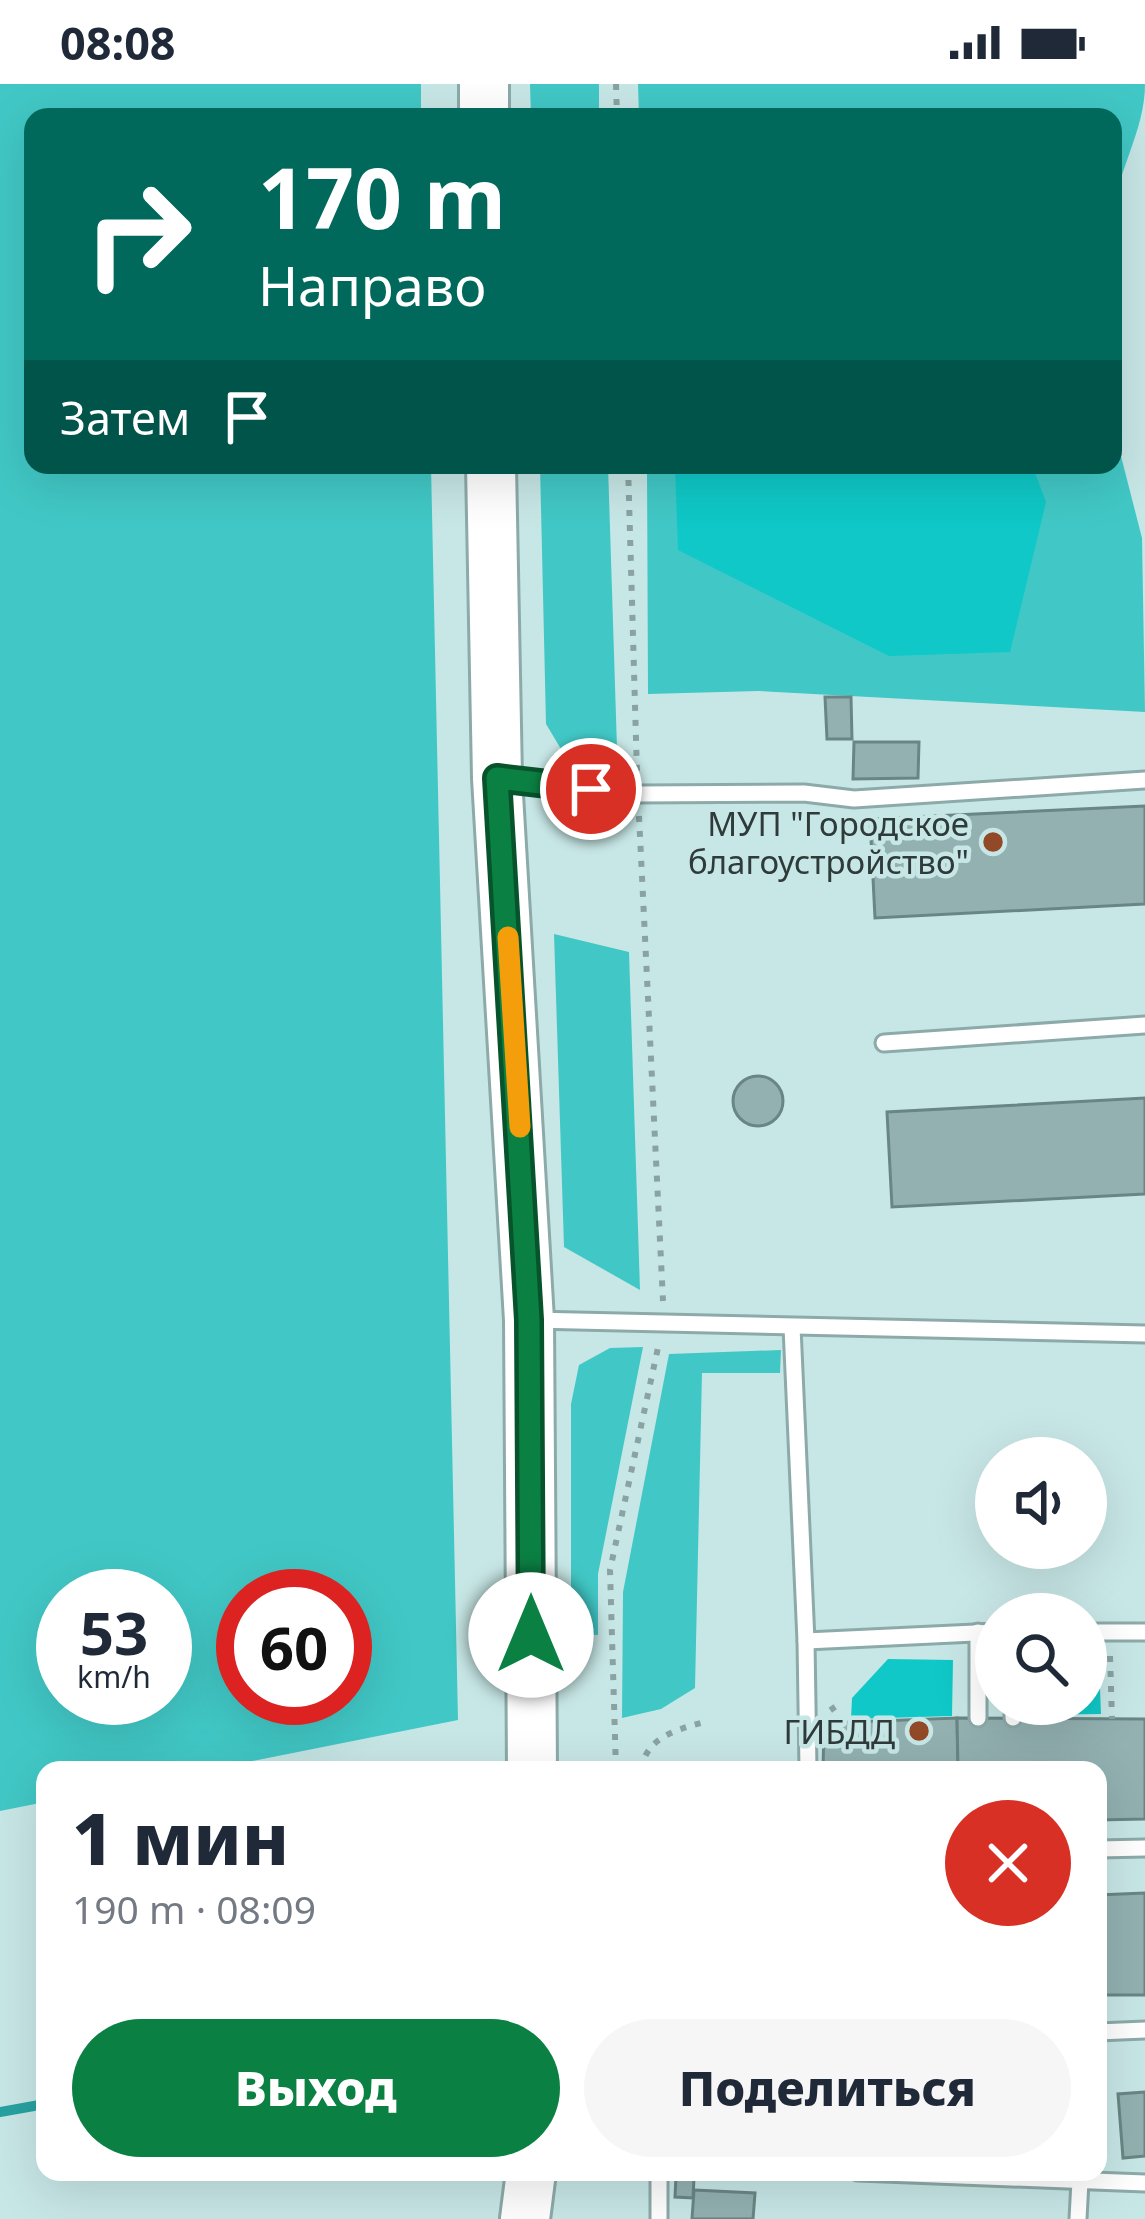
<!DOCTYPE html>
<html lang="ru">
<head>
<meta charset="utf-8">
<style>
	body { margin:0; font-family:"Noto Sans",sans-serif; background:#f6f6f7; color:#1f2937; height:100vh; display:flex; flex-direction:column; font-size:45px; white-space:nowrap }
	* { box-sizing:border-box; margin:0 }
	p { font-size:39px; color:#747a83 }
	.icon { flex:none; width:66px; height:66px; fill:none; stroke:currentColor; stroke-width:2; stroke-linecap:round; stroke-linejoin:round }
	.map { position:relative; flex:1; overflow:hidden }
	.details { position:absolute; left:36px; top:1677px; width:1071px; height:420px; display:flex; flex-direction:column; background:#fff; border-radius:24px; box-shadow:0 12px 48px #0002 }
	.details>* { flex:none }
	.top-card { position:absolute; left:24px; top:24px; width:1098px; height:366px; border-radius:24px; box-shadow:0 12px 48px #0002; background:#00695c; color:#fff; overflow:hidden }
	.fabs { position:absolute; left:975px; top:1353px; display:grid; gap:24px }
	.fabs a { display:grid; place-items:center; width:132px; height:132px; border-radius:50%; background:#fff; box-shadow:0 12px 48px #0002; font-size:60px }
	.speed { position:absolute; left:36px; top:1485px; display:flex; gap:24px; font-size:60px; font-weight:700; text-align:center }
	.speed>* { display:grid; place-content:center; width:156px; height:156px; border-radius:50%; background:#fff; box-shadow:0 12px 48px #0002; line-height:1 }
	.speed small { font-size:30px; font-weight:400 }
	.speed .limit { border:18px solid #d22; background:#fff; color:#111 }
	.pin { position:absolute; display:grid; place-items:center; width:102px; height:102px; color:#fff; margin:-51px; border:6px solid #fff; border-radius:50%; box-shadow:0 3px 12px #0007 }
	.me { position:absolute; width:132px; margin:-66px; rotate:0deg; stroke-linejoin:round; filter:drop-shadow(0 0 9px #0008) }
	.turn { display:flex; align-items:center; gap:42px; height:252px; padding:0 36px; font-size:54px }
	.turn .icon { width:156px; height:156px; stroke-width:2.5 }
	.turn b { display:block; font-size:84px; line-height:102px }
	.then { display:flex; align-items:center; height:114px; padding:0 36px; background:#0003; gap:24px; font-size:45px }
	.round { display:grid; place-items:center; flex:none; width:126px; height:126px; border-radius:63px; background:#f6f6f7 }
	.overview { display:flex; align-items:center; justify-content:space-between; height:204px; padding:0 36px }
	h1 { font-size:72px; font-weight:800; line-height:90px }
	.action { display:flex; gap:24px; margin-top:auto; padding:24px 36px }
	.action a { flex:1; height:138px; border-radius:72px; background:#0b8043; color:#fff; font-size:48px; font-weight:800; line-height:138px; text-align:center }
	.action a+a { background:#f6f6f7; color:#1f2937 }
	.status { display:flex; justify-content:space-between; align-items:center; height:84px; padding:0 60px; background:#fff; direction:ltr }
	.status svg { height:33px; fill:currentColor }
	.map>svg:first-child { display:block }
</style>
</head>
<body>
<div class="status"><b>08:08</b><svg viewBox="0 0 49 12"><path d="M0 12V9h3v3zM5 12V6h3v6zM10 12V3h3v9zM15 12V0h3v12zM26 1h20v11H26zM47 4h2v5h-2z"/></svg></div>
<div class="map">
<svg width="1145" height="2135" viewBox="0 0 1145 2135">
	<rect width="100%" height="100%" fill="#c7e7e6"/>
	<g fill="#41c8c6" fill-rule="evenodd">
		<path d="M 0,0 L 421,0 L 421,33 L 33,33 L 33,381 L 431,381 L 458,1636 L 207,1686 L 45,1686 L 45,1718 L 0,1727 ZM 165,1512 L 165,1614 L 63,1614 L 63,1512 ZM 345,1512 L 345,1614 L 243,1614 L 243,1512 Z"/>
		<path d="M 530,0 L 599,0 L 599,33 L 531,33 Z"/>
		<path d="M 638,0 L 1145,0 C 1145,47 1117,86 1113,132 L 1113,33 L 639,33 Z"/>
		<path d="M 1113,341 L 1142,454 L 1145,628 L 759,607 L 648,610 L 647,381 L 1113,381 Z"/>
		<path d="M 540,381 L 608,381 L 617,664 L 582,669 L 561,665 L 546,640 Z"/>
		<path d="M 554,850 L 629,868 L 640,1206 L 564,1163 Z"/>
		<path d="M 643,1263 L 598,1490 L 598,1551 L 571,1549 L 571,1320 L 579,1281 L 610,1264 Z"/>
		<path d="M 781,1266 L 780,1289 L 702,1289 L 695,1604 L 661,1625 L 622,1634 L 623,1508 L 669,1270 Z"/>
	</g>
	<g fill="#0fc8c7">
		<path d="M 675,381 L 1032,381 L 1046,418 L 1010,568 L 889,572 L 678,466 Z"/>
		<path d="M 888,1575 L 953,1576 L 952,1632 L 851,1635 L 852,1614 Z"/>
		<path d="M 1086,1579 L 1099,1579 L 1101,1630 L 1029,1631 L 1029,1620 L 1086,1620 Z"/>
	</g>
	<g fill="none" stroke-linecap="round" stroke-linejoin="round">
		<path stroke="#27a2a1" stroke-width="10" d="M 0,2028 L 45,2020"/>
	</g>
	<g fill="#93b1b1" stroke="#698685" stroke-width="3">
		<path d="M 825,613 L 851,613 L 852,655 L 827,655 Z"/>
		<path d="M 854,658 L 919,658 L 918,694 L 853,695 Z"/>
		<path d="M 1145,722 L 1145,820 L 875,834 L 870,735 Z"/>
		<circle cx="758" cy="1017" r="25"/>
		<path d="M 1145,1014 L 1145,1110 L 892,1123 L 887,1028 Z"/>
		<path d="M 957,1634 L 958,1686 L 823,1686 L 824,1639 Z"/>
		<path d="M 957,1634 L 1145,1635 L 1145,1735 L 1098,1736 L 1098,1686 L 958,1686 Z"/>
		<path d="M 1145,1809 L 1145,1911 L 1098,1911 L 1098,1811 Z"/>
		<path d="M 1145,2008 L 1145,2072 L 1123,2074 L 1118,2010 Z"/>
		<path d="M 676,2092 L 694,2094 L 693,2114 L 675,2113 Z"/>
		<path d="M 694,2106 L 755,2109 L 753,2135 L 692,2135 Z"/>
	</g>
	<g fill="none" stroke-linecap="round" stroke-linejoin="round">
		<defs>
			<g id="lane">
				<path d="M 506,695 L 638,710 L 804,709 L 854,715 L 1145,696"/>
				<path d="M 884,959 L 1145,941"/>
				<path d="M 532,1236 L 1145,1250"/>
				<path d="M 792,1243 L 806,1557 L 996,1548"/>
				<path d="M 1086,1548 L 1145,1548"/>
				<path d="M 806,1557 L 808,1686"/>
				<path d="M 978,1634 L 978,1548"/>
				<path d="M 1013,1634 L 1013,1620"/>
				<path d="M 1098,1765 L 1145,1764"/>
				<path d="M 1098,1948 L 1145,1946"/>
				<path d="M 858,2088 L 1145,2099"/>
				<path d="M 659,2135 L 659,2088"/>
				<path d="M 1078,2135 L 1080,2097"/>
			</g>
			<g id="primary">
				<path d="M 484,0 L 484,33"/>
				<path d="M 491,381 L 497,694 L 529,1236 L 532,1686"/>
				<path d="M 525,2135 L 531,2088"/>
			</g>
		</defs>
		<use href="#lane" stroke="#8caaa9" stroke-width="21"/>
		<use href="#primary" stroke="#8caaa9" stroke-width="54"/>
		<g stroke="#8aa3a2" stroke-width="6" stroke-dasharray="6 9" stroke-linecap="butt">
			<path d="M 616,0 L 617,33"/>
			<path d="M 628,381 L 637,689"/>
			<path d="M 639,732 L 663,1217"/>
			<path d="M 1110,1572 L 1112,1635"/>
			<path d="M 831,1622 L 843,1639"/>
			<path d="M 616,1686 L 610,1486 L 659,1259"/>
			<path d="M 641,1686 C 646,1654 675,1646 701,1639"/>
		</g>
		<use href="#lane" stroke="#fff" stroke-width="15"/>
		<use href="#primary" stroke="#fff" stroke-width="48"/>
	</g>
	<g fill="none" stroke-linecap="round" stroke-linejoin="round">
		<defs>
			<path id="route" d="M 531,1551 L 529,1236 L 497,694 L 591,705"/>
		</defs>
		<use href="#route" stroke="#07532c" stroke-width="30"/>
		<use href="#route" stroke="#0b8043" stroke-width="21"/>
		<path stroke="#f59e0b" stroke-width="21" d="M 508,853 L 520,1043"/>
	</g>
	<g fill="#914927" stroke="#c7e7e6" stroke-width="4.5">
		<circle cx="993" cy="758" r="12"/>
		<circle cx="919" cy="1647" r="12"/>
	</g>
	<g text-anchor="middle" dominant-baseline="central" stroke-width="9" stroke-linejoin="round" paint-order="stroke">
		<g font-size="33" fill="#2f3b3b" stroke="#c7e7e6" text-anchor="end">
			<text x="969" y="739">МУП "Городское<tspan x="969" dy="38">благоустройство"</tspan></text>
			<text x="895" y="1647">ГИБДД</text>
		</g>
	</g>
</svg>
<div class="fabs">
<a><svg class="icon" aria-label="sound" viewBox="0 0 24 24"><path d="M4 9h4l5-4v14l-5-4H4zM17 9q2 3 0 6"/></svg></a>
<a><svg class="icon" aria-label="search" viewBox="0 0 24 24"><circle cx="10" cy="10" r="6"/><path d="M15 15l6 6"/></svg></a>
</div>
<div class="speed"><div>53<small>km/h</small></div><div class="limit">60</div></div>
<div class="pin" style="left:591px;top:705px;background:#d93025"><svg class="icon" aria-label="arrive" viewBox="0 0 24 24"><path d="M6 21V4h12l-3 4 3 4H6"/></svg></div>
<svg class="me" style="left:531px;top:1551px" viewBox="-20 -20 40 40"><circle r="19" fill="#fff"/><path d="M0-13L10 11 0 6-10 11z" fill="#0b8043"/></svg>
<div class="top-card">
<div class="turn"><svg class="icon" aria-label="right" viewBox="0 0 24 24"><path d="M7 20v-9h11M14 6l5 5-5 5"/></svg><div><b>170 m</b>Направо</div></div>
<div class="then">Затем<svg class="icon" aria-label="arrive" viewBox="0 0 24 24"><path d="M6 21V4h12l-3 4 3 4H6"/></svg></div>
</div>
<section class="details">
<div class="overview"><div><h1>1 мин</h1><p>190 m · 08:09</p></div><a class="round" style="background:#d93025;color:#fff"><svg class="icon" aria-label="close" viewBox="0 0 24 24"><path d="M6 6l12 12M18 6L6 18"/></svg></a></div>
<div class="action"><a>Выход</a><a>Поделиться</a></div>
</section>
</div>
</body>
</html>
